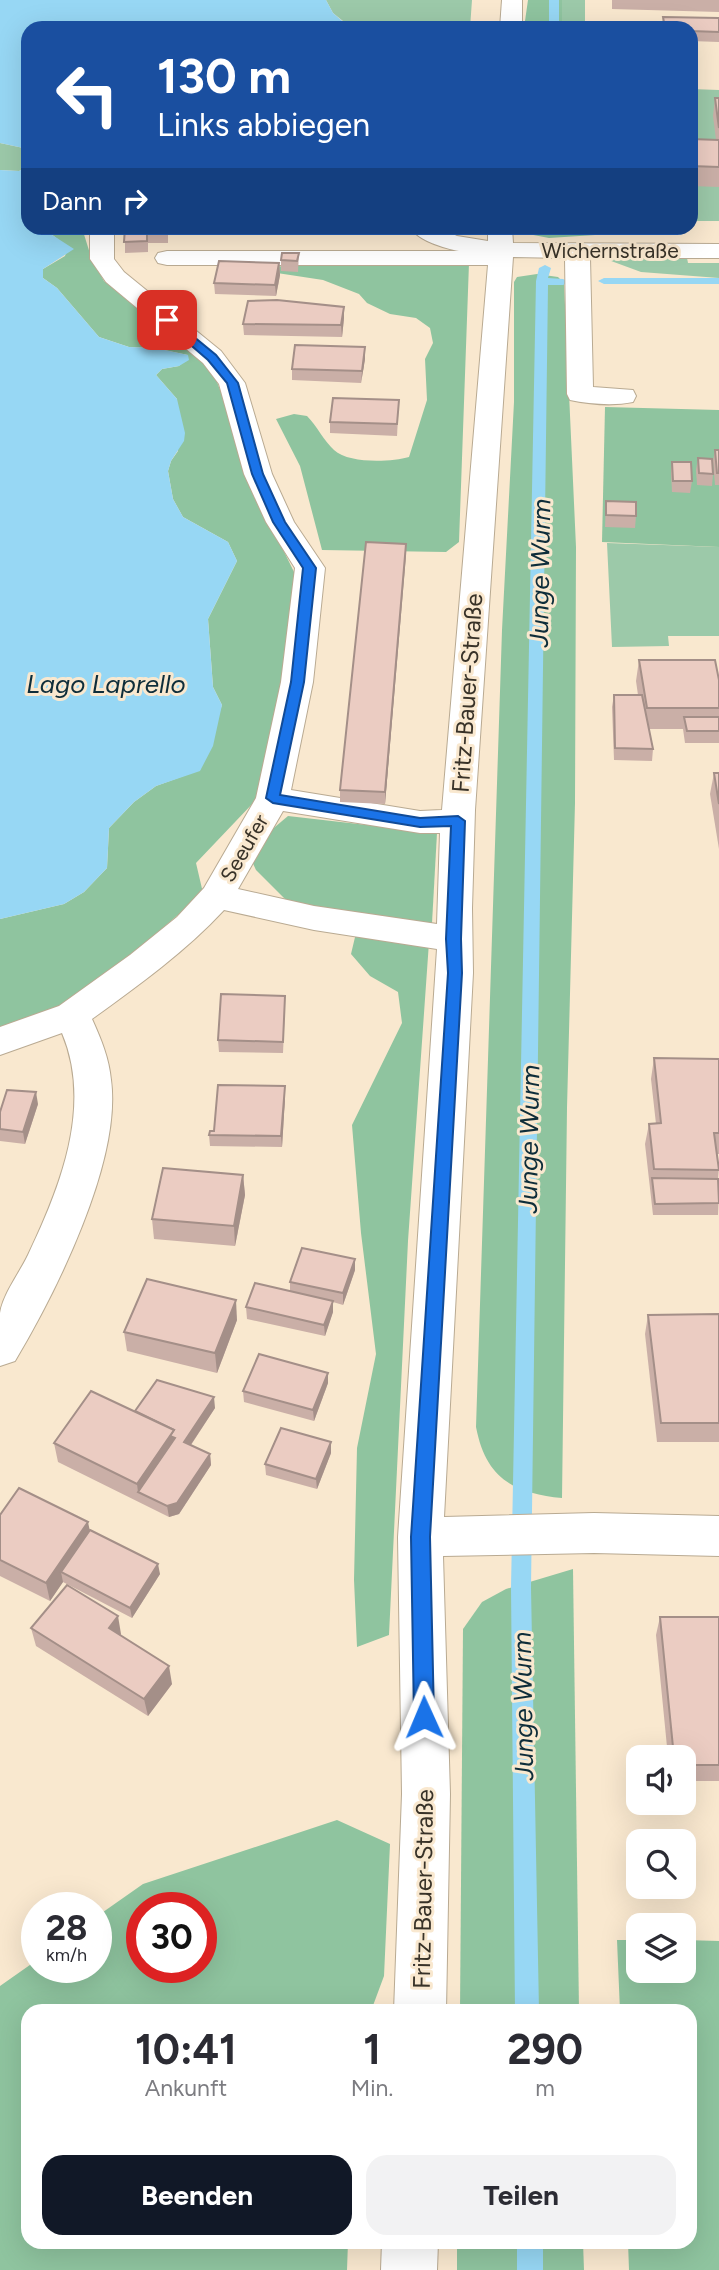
<!DOCTYPE html>
<html lang="de">
<head>
<meta charset="utf-8">
<style>
	body { margin:0; font-family:Figtree,sans-serif; background:#f2f2f3; color:#2b2b33; height:100vh; display:flex; flex-direction:column; font-size:26px; white-space:nowrap }
	* { box-sizing:border-box; margin:0 }
	p { font-size:23px; color:#7c7c81 }
	.icon { flex:none; width:38px; height:38px; fill:none; stroke:currentColor; stroke-width:2; stroke-linecap:round; stroke-linejoin:round }
	.map { position:relative; flex:1; overflow:hidden }
	.panel { position:absolute; left:21px; top:2004px; width:676px; height:245px; display:flex; flex-direction:column; background:#fff; border-radius:21px; box-shadow:0 7px 28px #0002 }
	.panel>* { flex:none }
	.banner { position:absolute; left:21px; top:21px; width:677px; height:214px; border-radius:21px; box-shadow:0 7px 28px #0002; background:#1a4fa0; color:#fff; overflow:hidden }
	.controls { position:absolute; left:626px; top:1745px; display:grid; gap:14px }
	.controls a { display:grid; place-items:center; width:70px; height:70px; border-radius:14px; background:#fff; box-shadow:0 7px 28px #0002; font-size:35px }
	.speed { position:absolute; left:21px; top:1892px; display:flex; gap:14px; font-size:35px; font-weight:700; text-align:center }
	.speed>* { display:grid; place-content:center; width:91px; height:91px; border-radius:50%; background:#fff; box-shadow:0 7px 28px #0002; line-height:1 }
	.speed small { font-size:18px; font-weight:400 }
	.speed .limit { border:10px solid #d22; background:#fff; color:#111 }
	.pin { position:absolute; display:grid; place-items:center; width:60px; height:60px; color:#fff; margin:-30px; border-radius:14px; box-shadow:0 4px 10px #0006 }
	.me { position:absolute; width:77px; margin:-38px; rotate:359deg; stroke-linejoin:round; filter:drop-shadow(0 0 5px #0008) }
	.turn { display:flex; align-items:center; gap:24px; height:147px; padding:0 21px; font-size:32px }
	.turn .icon { width:91px; height:91px; stroke-width:2.5 }
	.turn b { display:block; font-size:49px; line-height:60px }
	.then { display:flex; align-items:center; height:66px; padding:0 21px; background:#0003; gap:14px; font-size:26px }
	.eta { display:flex; justify-content:space-evenly; align-items:center; height:119px; text-align:center }
	.eta b { font-size:42px; font-weight:700; line-height:49px }
	.action { display:flex; gap:14px; margin-top:auto; padding:14px 21px }
	.action a { flex:1; height:80px; border-radius:21px; background:#111827; color:#fff; font-size:28px; font-weight:700; line-height:80px; text-align:center }
	.action a+a { background:#f2f2f3; color:#2b2b33 }
	.map>svg:first-child { display:block }
</style>
</head>
<body>
<div class="map">
<svg width="719" height="2270" viewBox="0 0 719 2270">
	<rect width="100%" height="100%" fill="#f9e8cf"/>
	<g fill="#9cc9a9">
		<path d="M 326,0 L 472,0 L 470,28 L 346,28 L 348,25 L 333,13 Z"/>
		<rect x="562" y="0" width="23" height="28"/>
		<path d="M 691,89 L 719,90 L 719,221 L 691,221 Z"/>
		<path d="M 0,143 L 28,149 L 28,166 L 19,171 L 0,170 Z"/>
		<path d="M 603,258 L 687,258 L 688,263 L 719,263 L 719,278 L 641,272 Z"/>
		<path d="M 607,543 L 719,547 L 719,636 L 668,636 L 669,646 L 612,647 Z"/>
	</g>
	<g fill="#8fc49f" fill-rule="evenodd">
		<path d="M 528,0 L 562,0 L 562,28 L 524,28 Z"/>
		<path d="M 46,228 L 82,228 L 92,260 L 104,281 L 170,326 L 198,354 L 215,377 L 232,420 L 246,474 L 295,574 L 294,626 L 271,739 L 255,801 L 196,863 L 203,893 L 86,995 L 0,1031 L 0,919 L 64,904 L 84,892 L 107,868 L 109,828 L 134,802 L 156,786 L 200,770 L 222,705 L 213,687 L 208,619 L 237,561 L 228,542 L 183,517 L 173,499 L 168,471 L 171,461 L 178,451 L 177,399 L 156,375 L 162,369 L 179,366 L 188,355 L 155,348 L 129,347 L 99,337 L 57,288 L 43,278 L 43,269 L 65,256 L 68,247 L 46,230 Z"/>
		<path d="M 522,228 L 596,228 L 595,235 L 549,238 L 523,233 Z"/>
		<path d="M 469,263 L 459,542 L 446,552 L 322,550 L 300,466 L 276,419 L 294,414 L 307,416 C 317,426 324,441 334,450 C 349,464 391,462 409,457 L 427,400 L 425,359 L 433,343 L 430,328 L 416,318 L 390,314 L 367,303 L 359,294 L 323,280 L 237,267 Z"/>
		<path d="M 537,274 L 558,277 L 564,283 L 576,547 L 575,803 L 567,1108 L 562,1498 C 514,1493 486,1479 476,1427 L 502,630 L 514,402 L 514,282 L 517,277 Z"/>
		<path d="M 605,407 L 719,410 L 719,547 L 602,542 Z"/>
		<path d="M 288,816 L 437,833 L 432,923 L 292,906 L 256,870 L 250,857 L 256,843 Z"/>
		<path d="M 356,933 L 429,942 L 408,1241 L 389,1635 L 357,1647 L 354,1580 L 357,1448 L 376,1354 L 361,1233 L 352,1125 L 402,1023 L 398,992 L 370,976 L 351,954 Z"/>
		<path d="M 573,1569 L 579,2011 L 460,2011 L 463,1629 L 482,1602 L 506,1589 Z"/>
		<path d="M 337,1820 L 390,1844 L 384,1976 L 371,2011 L 28,2011 L 28,2242 L 348,2242 L 347,2270 L 0,2270 L 0,1986 L 37,1960 L 37,1967 L 96,1967 L 96,1917 L 143,1884 ZM 142,1908 L 201,1908 L 201,1967 L 142,1967 Z"/>
		<path d="M 617,1940 L 639,1940 L 639,1970 L 684,1970 L 684,1940 L 719,1941 L 719,2270 L 629,2270 L 628,2242 L 690,2242 L 690,2011 L 620,2011 Z"/>
		<path d="M 457,2242 L 583,2242 L 584,2270 L 457,2270 Z"/>
	</g>
	<g fill="#97d7f4">
		<path d="M 0,0 L 326,0 L 333,13 L 348,26 L 346,28 L 28,28 L 28,149 L 0,143 Z"/>
		<path d="M 28,166 L 28,228 L 46,228 L 46,231 L 74,249 L 43,269 L 43,278 L 57,288 L 99,337 L 129,347 L 155,348 L 188,355 L 189,360 L 179,366 L 162,369 L 156,375 L 177,399 L 185,433 L 184,441 L 171,461 L 168,471 L 173,499 L 183,517 L 228,542 L 237,561 L 208,619 L 213,687 L 222,705 L 213,746 L 200,771 L 156,786 L 134,802 L 109,828 L 107,868 L 84,892 L 64,904 L 0,919 L 0,170 L 19,171 Z"/>
	</g>
	<g fill="none" stroke-linecap="round" stroke-linejoin="round">
		<g fill="#97d7f4" fill-rule="evenodd">
			<rect x="549" y="0" width="10" height="28"/>
			<path d="M 545,265 L 551,268 L 548,278 L 563,279 L 569,282 L 563,285 L 548,285 L 531,1588 L 539,2011 L 515,2011 L 511,1588 L 536,281 L 539,268 Z"/>
			<path d="M 719,278 L 719,284 L 604,284 L 598,281 L 604,278 Z"/>
			<rect x="517" y="2242" width="26" height="28"/>
		</g>
		<defs>
			<g id="minor">
				<path d="M 502,0 L 522,0 L 522,28 L 500,28 Z"/>
				<path d="M 90,228 L 114,228 L 114,259 L 124,272 L 221,351 L 245,383 L 272,474 L 294,522 L 325,568 L 313,682 L 291,790 L 420,811 L 442,810 L 488,265 L 167,265 L 158,263 L 155,258 L 158,253 L 167,251 L 459,251 C 444,248 419,241 411,228 L 441,228 L 457,236 L 488,241 L 488,228 L 512,228 L 513,243 L 719,244 L 719,258 L 590,258 L 593,387 L 633,390 L 636,396 L 633,402 C 614,406 589,404 570,400 L 567,394 L 565,258 L 513,257 L 475,810 L 472,908 L 473,973 L 444,1517 L 594,1513 L 719,1516 L 719,1556 L 594,1553 L 443,1556 L 450,1794 L 446,2011 L 394,2011 L 402,1794 L 398,1537 L 437,949 L 314,930 L 224,910 C 185,952 139,985 92,1019 C 101,1039 109,1058 111,1080 C 122,1161 56,1292 15,1361 L 0,1366 C 0,1349 0,1329 0,1313 C 3,1294 20,1272 28,1255 C 60,1188 93,1106 62,1033 L 0,1055 L 0,1027 L 59,1006 L 130,955 L 177,917 L 204,888 L 256,798 L 281,682 L 295,568 L 266,522 L 244,474 L 219,384 L 203,363 L 106,282 L 90,259 ZM 283,811 L 420,833 L 440,833 L 437,924 L 314,906 L 238,889 Z"/>
				<path d="M 382,2242 L 438,2242 L 437,2270 L 381,2270 Z"/>
			</g>
		</defs>
		<use href="#minor" stroke="#b9aa92" stroke-width="2"/>
		<use href="#minor" fill="#fff" fill-rule="evenodd"/>
	</g>
	<g fill="#caafa7">
		<path d="M 612,0 L 719,0 L 719,12 L 612,9 Z"/>
		<path d="M 663,17 L 719,18 L 719,42 L 691,41 L 691,28 L 662,28 Z"/>
		<path d="M 715,98 L 719,98 L 719,187 L 691,186 L 691,139 L 716,140 L 713,116 Z"/>
		<path d="M 125,228 L 219,228 L 168,230 L 168,243 L 148,243 L 148,252 L 125,253 Z"/>
		<path d="M 299,253 L 298,272 L 281,271 L 281,260 Z"/>
		<path d="M 279,263 L 280,275 L 276,296 L 215,294 L 214,283 Z"/>
		<path d="M 344,307 L 344,318 L 342,337 L 244,335 L 243,324 Z"/>
		<path d="M 365,359 L 361,383 L 292,380 L 292,369 Z"/>
		<path d="M 399,400 L 397,436 L 330,433 L 330,422 Z"/>
		<path d="M 715,450 L 719,450 L 719,485 L 715,485 L 713,461 Z"/>
		<path d="M 698,458 L 713,474 L 712,486 L 697,485 L 696,470 Z"/>
		<path d="M 672,462 L 692,481 L 690,493 L 672,492 L 671,473 Z"/>
		<path d="M 606,501 L 636,516 L 635,528 L 605,527 Z"/>
		<path d="M 406,544 L 385,804 L 340,802 L 340,790 Z"/>
		<path d="M 639,660 L 719,680 L 719,743 L 685,743 L 683,729 L 649,729 L 653,749 L 652,761 L 614,760 L 612,707 L 614,695 L 638,695 L 636,681 Z"/>
		<path d="M 714,773 L 719,773 L 719,849 L 710,794 Z"/>
		<path d="M 285,1007 L 283,1053 L 219,1052 L 218,1040 Z"/>
		<path d="M 654,1058 L 719,1059 L 719,1154 L 717,1154 L 719,1166 L 718,1179 L 719,1190 L 718,1215 L 653,1215 L 645,1144 L 649,1124 L 656,1124 L 651,1079 Z"/>
		<path d="M 285,1098 L 282,1147 L 210,1146 L 209,1135 L 214,1131 Z"/>
		<path d="M 38,1104 L 25,1144 L 0,1141 L 0,1112 Z"/>
		<path d="M 243,1175 L 245,1195 L 235,1246 L 154,1239 L 152,1219 Z"/>
		<path d="M 355,1270 L 343,1305 L 333,1302 L 333,1312 L 325,1336 L 247,1319 L 246,1307 L 290,1291 L 290,1282 Z"/>
		<path d="M 719,1314 L 719,1442 L 657,1442 L 645,1334 L 648,1315 Z"/>
		<path d="M 237,1320 L 217,1373 L 127,1351 L 124,1332 Z"/>
		<path d="M 328,1383 L 314,1421 L 244,1402 L 243,1391 Z"/>
		<path d="M 215,1408 L 191,1445 L 210,1454 L 211,1465 L 179,1514 L 169,1517 L 58,1462 L 54,1443 L 135,1411 Z"/>
		<path d="M 331,1453 L 317,1489 L 266,1475 L 265,1464 Z"/>
		<path d="M 0,1515 L 90,1530 L 160,1574 L 132,1618 L 63,1582 L 50,1601 L 0,1576 Z"/>
		<path d="M 660,1617 L 719,1617 L 719,1781 L 684,1781 L 684,1757 L 668,1757 L 656,1635 Z"/>
		<path d="M 31,1628 L 121,1634 L 120,1635 L 172,1684 L 148,1716 L 36,1646 Z"/>
	</g>
	<g fill="#a48f88">
		<path d="M 279,263 L 280,275 L 276,296 L 275,285 Z"/>
		<path d="M 344,307 L 344,318 L 342,337 L 341,325 Z"/>
		<path d="M 365,347 L 365,359 L 361,383 L 362,371 Z"/>
		<path d="M 406,544 L 406,555 L 385,804 L 385,792 Z"/>
		<path d="M 285,1086 L 285,1098 L 282,1147 L 281,1136 Z"/>
		<path d="M 36,1092 L 38,1104 L 25,1144 L 23,1132 Z"/>
		<path d="M 243,1175 L 245,1195 L 235,1246 L 234,1226 Z"/>
		<path d="M 355,1259 L 355,1270 L 343,1305 L 343,1293 Z"/>
		<path d="M 236,1300 L 237,1320 L 217,1373 L 215,1353 Z"/>
		<path d="M 333,1301 L 333,1312 L 325,1336 L 324,1325 Z"/>
		<path d="M 328,1373 L 328,1383 L 314,1421 L 313,1410 Z"/>
		<path d="M 214,1397 L 215,1408 L 186,1452 L 184,1442 Z"/>
		<path d="M 174,1430 L 176,1449 L 138,1492 L 137,1484 Z"/>
		<path d="M 331,1442 L 331,1453 L 317,1489 L 316,1479 Z"/>
		<path d="M 210,1454 L 211,1465 L 179,1514 L 169,1517 L 167,1506 Z"/>
		<path d="M 88,1522 L 92,1541 L 61,1572 L 63,1582 L 50,1601 L 46,1583 Z"/>
		<path d="M 158,1564 L 160,1574 L 132,1618 L 130,1608 Z"/>
		<path d="M 118,1616 L 121,1634 L 112,1645 L 109,1628 Z"/>
		<path d="M 169,1666 L 172,1684 L 148,1716 L 144,1699 Z"/>
	</g>
	<g fill="#ebccc2" stroke="#a48f88" stroke-width="2">
		<path d="M 663,17 L 719,18 L 719,32 L 691,31 L 691,28 L 665,28 Z"/>
		<path d="M 715,98 L 719,98 L 719,128 Z"/>
		<path d="M 691,139 L 719,140 L 719,167 L 691,166 Z"/>
		<path d="M 125,228 L 167,228 L 167,231 L 147,232 L 147,241 L 124,242 Z"/>
		<path d="M 282,253 L 299,253 L 297,261 L 281,260 Z"/>
		<path d="M 219,261 L 279,263 L 275,285 L 214,283 Z"/>
		<path d="M 277,300 L 344,307 L 341,325 L 243,324 L 248,301 Z"/>
		<path d="M 295,345 L 365,347 L 362,371 L 292,369 Z"/>
		<path d="M 333,398 L 399,400 L 397,424 L 330,422 Z"/>
		<path d="M 715,450 L 719,450 L 719,473 L 717,473 Z"/>
		<path d="M 698,458 L 712,459 L 713,474 L 699,473 Z"/>
		<path d="M 672,462 L 691,462 L 692,481 L 673,481 Z"/>
		<path d="M 606,501 L 636,502 L 636,516 L 606,515 Z"/>
		<path d="M 366,542 L 406,544 L 385,792 L 340,790 Z"/>
		<path d="M 639,660 L 715,660 L 719,680 L 719,708 L 647,708 Z"/>
		<path d="M 614,695 L 642,695 L 653,749 L 615,748 Z"/>
		<path d="M 684,717 L 719,717 L 719,731 L 687,731 Z"/>
		<path d="M 714,773 L 719,773 L 719,804 Z"/>
		<path d="M 221,994 L 285,996 L 283,1042 L 218,1040 Z"/>
		<path d="M 654,1058 L 719,1059 L 719,1133 L 714,1133 L 719,1170 L 654,1169 L 649,1124 L 661,1123 Z"/>
		<path d="M 218,1085 L 285,1086 L 281,1136 L 209,1135 L 210,1131 L 214,1131 Z"/>
		<path d="M 7,1090 L 36,1092 L 23,1132 L 0,1129 L 0,1112 Z"/>
		<path d="M 163,1168 L 243,1175 L 234,1226 L 152,1219 Z"/>
		<path d="M 652,1178 L 718,1179 L 719,1203 L 655,1204 Z"/>
		<path d="M 302,1248 L 355,1259 L 343,1293 L 290,1282 Z"/>
		<path d="M 147,1279 L 236,1300 L 215,1353 L 124,1332 Z"/>
		<path d="M 255,1283 L 333,1301 L 324,1325 L 246,1307 Z"/>
		<path d="M 719,1314 L 719,1423 L 661,1423 L 648,1315 Z"/>
		<path d="M 259,1354 L 328,1373 L 313,1410 L 243,1391 Z"/>
		<path d="M 157,1380 L 214,1397 L 184,1442 L 210,1454 L 177,1503 L 167,1506 L 138,1492 L 175,1438 L 170,1436 L 174,1430 L 135,1411 Z"/>
		<path d="M 91,1391 L 174,1430 L 137,1484 L 54,1443 Z"/>
		<path d="M 281,1428 L 331,1442 L 316,1479 L 265,1464 Z"/>
		<path d="M 19,1488 L 88,1522 L 46,1583 L 0,1560 L 0,1515 Z"/>
		<path d="M 90,1530 L 158,1564 L 130,1608 L 61,1572 Z"/>
		<path d="M 67,1585 L 118,1616 L 109,1628 L 169,1666 L 144,1699 L 31,1628 Z"/>
		<path d="M 660,1617 L 719,1617 L 719,1765 L 684,1765 L 684,1757 L 674,1757 Z"/>
	</g>
	<path fill="#1a73e8" stroke="#114b97" stroke-width="2" d="M 164,318 L 171,318 L 216,355 L 238,383 L 263,474 L 285,522 L 316,568 L 304,682 L 280,795 L 420,818 L 458,816 L 465,821 L 461,939 L 462,973 L 430,1537 L 434,1717 L 431,1724 L 424,1727 L 417,1724 L 414,1717 L 411,1537 L 448,973 L 446,939 L 451,826 L 420,827 L 273,803 L 266,798 L 291,682 L 303,568 L 273,522 L 252,474 L 227,383 L 208,360 L 164,322 Z"/>
	<g text-anchor="middle" dominant-baseline="central" stroke-width="6" stroke-linejoin="round" paint-order="stroke">
		<g font-size="21" fill="#383228" stroke="#f9e8cf">
			<text x="610" y="250">Wichernstraße</text>
			<text transform="translate(244 848) rotate(-60)">Seeufer</text>
		</g>
		<g font-size="24" fill="#383228" stroke="#f9e8cf">
			<text transform="translate(467 693) rotate(-86)">Fritz-Bauer-Straße</text>
			<text transform="translate(423 1889) rotate(-89)">Fritz-Bauer-Straße</text>
		</g>
		<g font-size="26" font-style="italic" fill="#0e2d3a" stroke="#f9e8cf">
			<text transform="translate(540 573) rotate(-89)">Junge Wurm</text>
			<text x="106" y="684">Lago Laprello</text>
			<text transform="translate(529 1139) rotate(-89)">Junge Wurm</text>
			<text transform="translate(523 1706) rotate(-91)">Junge Wurm</text>
		</g>
	</g>
</svg>
<div class="controls">
<a><svg class="icon" aria-label="sound" viewBox="0 0 24 24"><path d="M4 9h4l5-4v14l-5-4H4zM17 9q2 3 0 6"/></svg></a>
<a><svg class="icon" aria-label="search" viewBox="0 0 24 24"><circle cx="10" cy="10" r="6"/><path d="M15 15l6 6"/></svg></a>
<a><svg class="icon" aria-label="layers" viewBox="0 0 24 24"><path d="M12 4l9 5-9 5-9-5zM3 14l9 5 9-5"/></svg></a>
</div>
<div class="speed"><div>28<small>km/h</small></div><div class="limit">30</div></div>
<div class="pin" style="left:167px;top:320px;background:#d93025"><svg class="icon" aria-label="arrive" viewBox="0 0 24 24"><path d="M6 21V4h12l-3 4 3 4H6"/></svg></div>
<svg class="me" style="left:424px;top:1717px" viewBox="-20 -20 40 40"><path d="M0-17L14 15 0 8-14 15z" fill="#1a73e8" stroke="#fff" stroke-width="4"/></svg>
<div class="banner">
<div class="turn"><svg class="icon" aria-label="left" viewBox="0 0 24 24"><path d="M17 20v-9H6M10 6l-5 5 5 5"/></svg><div><b>130 m</b>Links abbiegen</div></div>
<div class="then">Dann<svg class="icon" aria-label="right" viewBox="0 0 24 24"><path d="M7 20v-9h11M14 6l5 5-5 5"/></svg></div>
</div>
<section class="panel">
<div class="eta">
<div><b>10:41</b><p>Ankunft</p></div>
<div><b>1</b><p>Min.</p></div>
<div><b>290</b><p>m</p></div>
</div>
<div class="action"><a>Beenden</a><a>Teilen</a></div>
</section>
</div>
</body>
</html>
